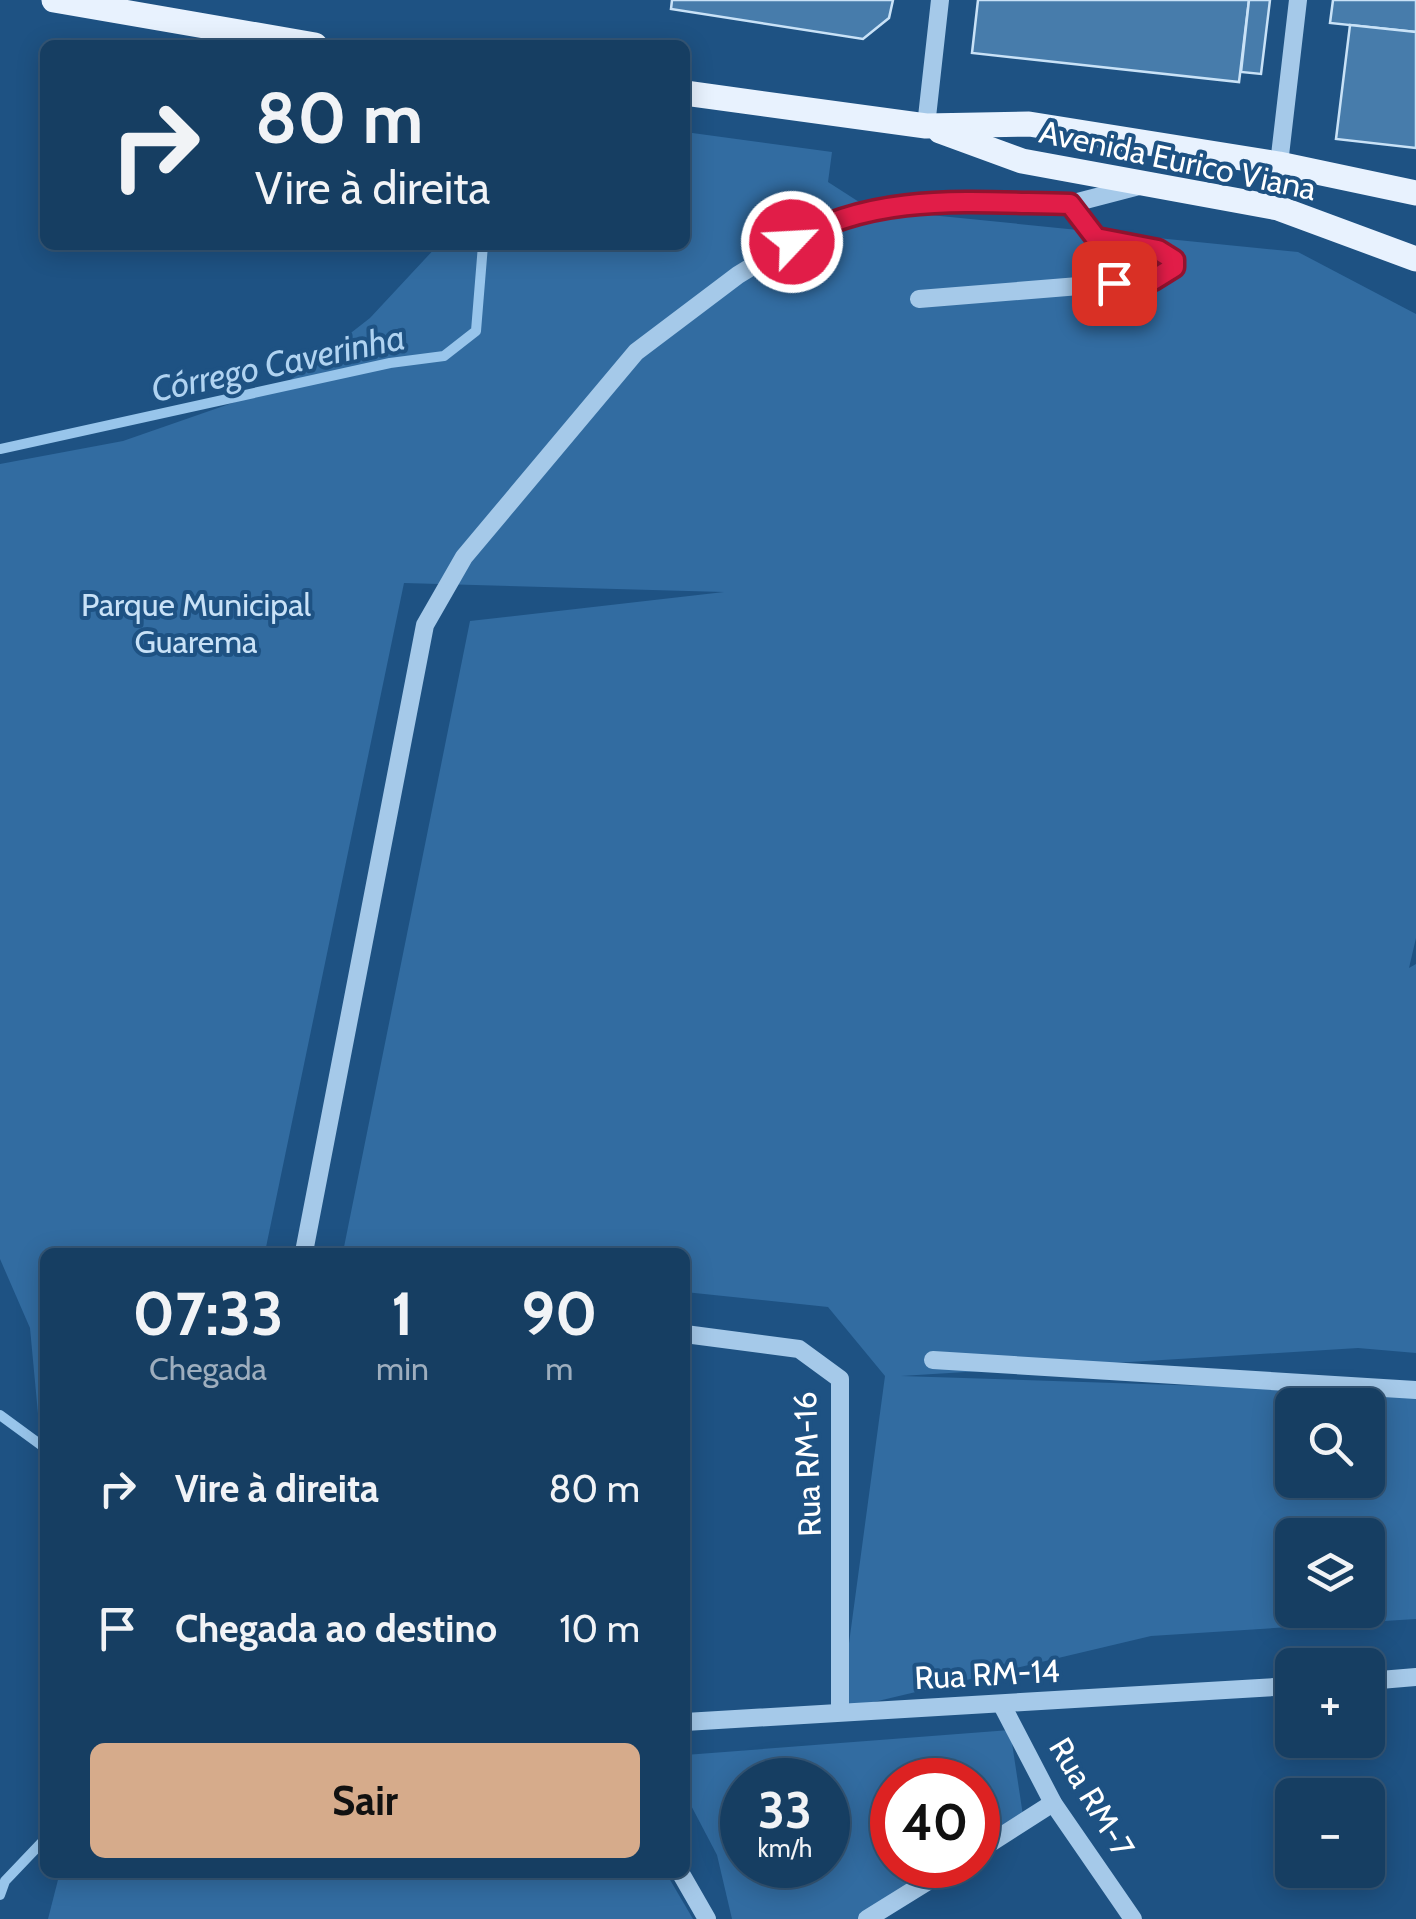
<!DOCTYPE html>
<html lang="pt">
<head>
<meta charset="utf-8">
<style>
	body { margin:0; font-family:Cabin,sans-serif; background:#23496b; color:#f1f3f6; height:100vh; display:flex; flex-direction:column; font-size:38px; white-space:nowrap }
	* { box-sizing:border-box; margin:0 }
	p { font-size:32px; color:#9eaebe }
	.icon { flex:none; width:55px; height:55px; fill:none; stroke:currentColor; stroke-width:2; stroke-linecap:round; stroke-linejoin:round }
	.map { position:relative; flex:1; overflow:hidden }
	.details { position:absolute; left:40px; top:1248px; width:650px; height:630px; display:flex; flex-direction:column; background:#163e62; border-radius:15px; box-shadow:0 5px 25px #0003,0 0 0 2px #355777 }
	.details>* { flex:none }
	.banner { position:absolute; left:40px; top:40px; width:650px; height:210px; border-radius:15px; box-shadow:0 5px 25px #0003,0 0 0 2px #355777; background:#163e62; color:#f1f3f6; overflow:hidden }
	.tools { position:absolute; left:1275px; top:1388px; display:grid; gap:20px }
	.tools a { display:grid; place-items:center; width:110px; height:110px; border-radius:15px; background:#163e62; box-shadow:0 5px 25px #0003,0 0 0 2px #355777; font-size:50px }
	.speed { position:absolute; left:720px; top:1758px; display:flex; gap:20px; font-size:50px; font-weight:700; text-align:center }
	.speed>* { display:grid; place-content:center; width:130px; height:130px; border-radius:50%; background:#163e62; box-shadow:0 5px 25px #0003,0 0 0 2px #355777; line-height:1 }
	.speed small { font-size:25px; font-weight:400 }
	.speed .limit { border:15px solid #d22; background:#fff; color:#111 }
	.pin { position:absolute; display:grid; place-items:center; width:85px; height:85px; color:#fff; margin:-42px; border-radius:20px; box-shadow:0 5px 15px #0006 }
	.me { position:absolute; width:110px; margin:-55px; rotate:65deg; stroke-linejoin:round; filter:drop-shadow(0 0 8px #0008) }
	.turn { display:flex; align-items:center; gap:35px; height:210px; padding:0 50px; font-size:45px }
	.turn .icon { width:130px; height:130px; stroke-width:2.5 }
	.turn b { display:block; font-size:70px; line-height:85px }
	.eta { display:flex; justify-content:space-evenly; align-items:center; height:170px; text-align:center }
	.eta b { font-size:60px; font-weight:700; line-height:70px }
	.primary-button { display:flex; gap:20px; margin-top:auto; padding:20px 50px }
	.primary-button a { flex:1; height:115px; border-radius:15px; background:#d6ab8b; color:#111; font-size:40px; font-weight:700; line-height:115px; text-align:center }
	ul { padding:0; list-style:none }
	li { display:flex; align-items:center; gap:30px; height:140px; padding:0 50px }
	li div { flex:1 }
	li b { display:block; font-size:38px }
	li em { font-style:normal }
	.map>svg:first-child { display:block }
</style>
</head>
<body>
<div class="map">
<svg width="1416" height="1919" viewBox="0 0 1416 1919">
	<rect width="100%" height="100%" fill="#1e5283"/>
	<g fill="#326ca1" fill-rule="evenodd">
		<path d="M 685,132 L 832,152 L 828,182 L 870,209 L 1298,252 L 1416,314 L 1416,938 L 1409,968 L 1416,964 L 1416,1353 L 1358,1348 L 901,1376 L 1416,1393 L 1416,1619 L 1151,1636 L 840,1710 L 885,1376 L 828,1307 L 685,1292 L 685,1252 L 343,1252 L 470,621 L 724,592 L 404,583 L 265,1252 L 45,1252 L 45,1489 L 30,1328 L 0,1259 L 0,464 L 123,441 L 284,385 L 370,318 L 438,245 L 685,245 ZM 1292,1405 L 1368,1405 L 1368,1480 L 1292,1480 ZM 1292,1535 L 1368,1535 L 1368,1610 L 1292,1610 Z"/>
		<path d="M 1010,1730 L 1024,1822 L 978,1851 L 978,1780 L 892,1780 L 892,1865 L 954,1865 L 867,1919 L 732,1919 L 717,1855 L 685,1794 L 685,1755 ZM 742,1780 L 828,1780 L 828,1865 L 742,1865 Z"/>
		<path d="M 60,1872 L 666,1873 L 693,1919 L 48,1919 Z"/>
	</g>
	<g fill="none" stroke-linecap="round" stroke-linejoin="round">
		<g stroke="#98c5eb" stroke-width="10">
			<path d="M 0,449 L 390,363 L 444,356 L 476,331 L 483,245"/>
			<path d="M 0,1415 L 45,1448"/>
			<path d="M 0,1895 L 5,1881 L 45,1839"/>
		</g>
	</g>
	<g fill="#477cab" stroke="#c9e2f7" stroke-width="2.5">
		<path d="M 672,0 L 893,0 L 889,18 L 863,39 L 671,9 Z"/>
		<path d="M 978,0 L 1249,0 L 1239,82 L 972,53 Z"/>
		<path d="M 1249,0 L 1270,0 L 1261,74 L 1241,72 Z"/>
		<path d="M 1333,0 L 1416,0 L 1416,32 L 1330,23 Z"/>
		<path d="M 1350,25 L 1416,32 L 1416,148 L 1336,139 Z"/>
	</g>
	<g fill="none" stroke-linecap="round" stroke-linejoin="round">
		<g stroke="#a5c9e9" stroke-width="18">
			<path d="M 926,126 L 940,0"/>
			<path d="M 1279,164 L 1298,0"/>
			<path d="M 919,299 L 1153,280 L 1174,267 L 1167,252 L 1096,238 L 1070,204"/>
			<path d="M 304,1252 L 425,625 L 464,557 L 636,352 L 738,275 L 818,226 L 894,204 L 1070,204 L 1139,186"/>
			<path d="M 685,1334 L 799,1349 L 840,1379 L 840,1710"/>
			<path d="M 933,1360 L 1416,1390"/>
			<path d="M 1368,1681 L 1416,1677"/>
			<path d="M 1002,1705 L 1053,1803 L 1133,1919"/>
			<path d="M 685,1722 L 1292,1686"/>
			<path d="M 978,1851 L 1053,1803"/>
			<path d="M 680,1872 L 707,1919"/>
			<path d="M 867,1919 L 954,1865"/>
		</g>
		<g stroke="#e8f2fe" stroke-width="25">
			<path d="M 54,0 L 315,45"/>
			<path d="M 685,93 L 926,126 L 1029,124 L 1279,164 L 1416,193"/>
			<path d="M 940,131 L 1022,161 L 1278,208 L 1416,259"/>
		</g>
	</g>
	<g fill="none" stroke-linecap="round" stroke-linejoin="round">
		<defs>
			<path id="route" d="M 792,242 C 875,191 975,203 1070,204 L 1096,238 L 1158,250 L 1174,260 L 1174,267 L 1153,280 L 1114,283"/>
		</defs>
		<use href="#route" stroke="#92132f" stroke-width="25"/>
		<use href="#route" stroke="#e11d48" stroke-width="18"/>
	</g>
	<g text-anchor="middle" dominant-baseline="central" stroke-width="8" stroke-linejoin="round" paint-order="stroke">
		<g font-size="32" fill="#fff" stroke="#1e5283">
			<text transform="translate(1178 160) rotate(12)">Avenida Eurico Viana</text>
			<text transform="translate(807 1464) rotate(-92)">Rua RM-16</text>
			<text transform="translate(987 1674) rotate(-3)">Rua RM-14</text>
			<text transform="translate(1092 1797) rotate(59)">Rua RM-7</text>
		</g>
		<g font-size="32" fill="#c9e2f7" stroke="#1e5283">
			<text x="196" y="604">Parque Municipal<tspan x="196" dy="37">Guarema</tspan></text>
		</g>
		<g font-size="35" font-style="italic" fill="#b0d3f1" stroke="#1e5283">
			<text transform="translate(278 363) rotate(-12)">Córrego Caverinha</text>
		</g>
	</g>
</svg>
<div class="tools">
<a><svg class="icon" aria-label="search" viewBox="0 0 24 24"><circle cx="10" cy="10" r="6"/><path d="M15 15l6 6"/></svg></a>
<a><svg class="icon" aria-label="layers" viewBox="0 0 24 24"><path d="M12 4l9 5-9 5-9-5zM3 14l9 5 9-5"/></svg></a>
<a>+</a>
<a>−</a>
</div>
<div class="speed"><div>33<small>km/h</small></div><div class="limit">40</div></div>
<div class="pin" style="left:1114px;top:283px;background:#d93025"><svg class="icon" aria-label="arrive" viewBox="0 0 24 24"><path d="M6 21V4h12l-3 4 3 4H6"/></svg></div>
<svg class="me" style="left:792px;top:242px" viewBox="-20 -20 40 40"><circle r="17" fill="#e11d48" stroke="#fff" stroke-width="3"/><path d="M0-11L8 9 0 5-8 9z" fill="#fff"/></svg>
<div class="banner">
<div class="turn"><svg class="icon" aria-label="right" viewBox="0 0 24 24"><path d="M7 20v-9h11M14 6l5 5-5 5"/></svg><div><b>80 m</b>Vire à direita</div></div>
</div>
<section class="details">
<div class="eta">
<div><b>07:33</b><p>Chegada</p></div>
<div><b>1</b><p>min</p></div>
<div><b>90</b><p>m</p></div>
</div>
<ul>
<li><svg class="icon" aria-label="right" viewBox="0 0 24 24"><path d="M7 20v-9h11M14 6l5 5-5 5"/></svg><div><b>Vire à direita</b></div><em>80 m</em></li>
<li><svg class="icon" aria-label="arrive" viewBox="0 0 24 24"><path d="M6 21V4h12l-3 4 3 4H6"/></svg><div><b>Chegada ao destino</b></div><em>10 m</em></li>
</ul>
<div class="primary-button"><a>Sair</a></div>
</section>
</div>
</body>
</html>
